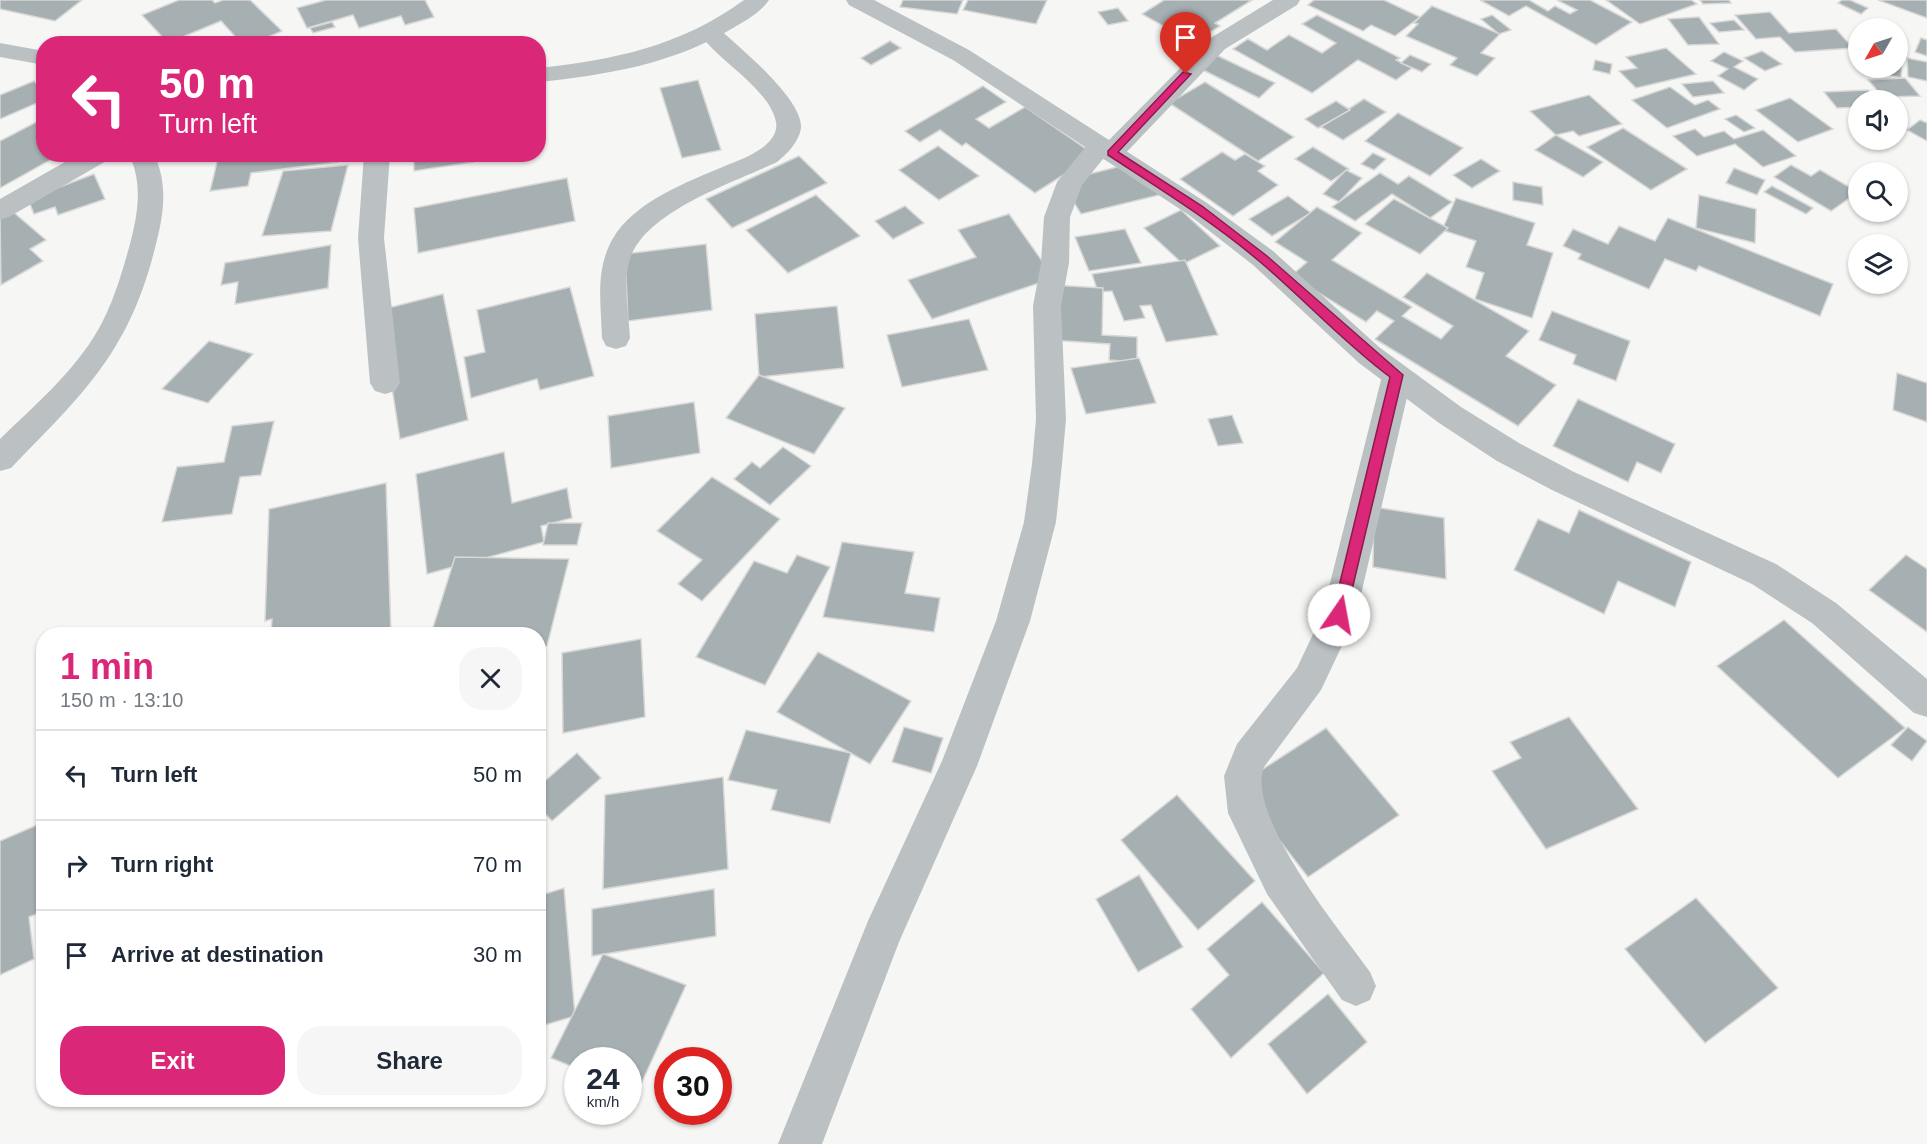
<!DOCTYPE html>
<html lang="en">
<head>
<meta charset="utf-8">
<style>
	body { margin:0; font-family:Arial,sans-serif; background:#f6f6f7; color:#1f2937; height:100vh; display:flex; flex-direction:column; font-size:22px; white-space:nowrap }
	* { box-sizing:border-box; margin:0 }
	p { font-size:20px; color:#747a83 }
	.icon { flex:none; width:33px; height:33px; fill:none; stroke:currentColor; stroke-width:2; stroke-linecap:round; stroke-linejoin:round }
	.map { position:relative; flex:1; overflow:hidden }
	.sheet { position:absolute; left:36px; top:627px; width:510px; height:480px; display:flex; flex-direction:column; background:#fff; border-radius:24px; box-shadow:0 2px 4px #0004 }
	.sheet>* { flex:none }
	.hud { position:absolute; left:36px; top:36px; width:510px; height:126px; border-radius:24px; box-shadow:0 2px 4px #0004; background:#db2777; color:#fff; overflow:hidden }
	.needle { width:39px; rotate:231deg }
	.fabs { position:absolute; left:1848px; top:18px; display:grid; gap:12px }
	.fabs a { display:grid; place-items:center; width:60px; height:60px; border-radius:50%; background:#fff; box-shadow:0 2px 4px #0004; font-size:30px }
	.speed { position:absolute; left:564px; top:1047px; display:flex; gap:12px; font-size:30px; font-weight:700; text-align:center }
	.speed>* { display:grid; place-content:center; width:78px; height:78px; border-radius:50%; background:#fff; box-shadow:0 2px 4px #0004; line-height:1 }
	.speed small { font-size:15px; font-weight:400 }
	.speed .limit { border:9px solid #d22; background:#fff; color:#111 }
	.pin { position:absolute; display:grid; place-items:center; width:51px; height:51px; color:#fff; margin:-62px -26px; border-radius:50% 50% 50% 0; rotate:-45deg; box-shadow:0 0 6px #0007 }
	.pin .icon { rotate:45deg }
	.me { position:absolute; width:66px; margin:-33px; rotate:12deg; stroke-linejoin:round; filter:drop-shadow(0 0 4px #0008) }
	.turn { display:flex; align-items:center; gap:21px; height:126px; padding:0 24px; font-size:27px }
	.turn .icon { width:78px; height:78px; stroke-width:2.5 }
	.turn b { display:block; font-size:42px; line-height:51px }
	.round { display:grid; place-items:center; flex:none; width:63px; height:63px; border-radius:24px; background:#f6f6f7 }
	.overview { display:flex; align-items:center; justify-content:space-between; height:102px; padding:0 24px }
	h1 { font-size:36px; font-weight:600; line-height:45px; color:#db2777 }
	.primary-button { display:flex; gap:12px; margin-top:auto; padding:12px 24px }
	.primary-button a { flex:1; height:69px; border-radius:24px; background:#db2777; color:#fff; font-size:24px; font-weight:600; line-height:69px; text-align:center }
	.primary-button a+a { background:#f6f6f7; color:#1f2937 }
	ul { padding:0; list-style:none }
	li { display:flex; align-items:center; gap:18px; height:90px; padding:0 24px; border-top:2px solid #e0e1e3 }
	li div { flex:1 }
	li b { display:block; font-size:22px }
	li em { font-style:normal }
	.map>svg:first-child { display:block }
</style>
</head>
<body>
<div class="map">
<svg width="1927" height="1144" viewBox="0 0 1927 1144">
	<rect width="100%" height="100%" fill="#f6f6f4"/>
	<g fill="#a6afb2" stroke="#d8d8d6" stroke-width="1.5">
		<path d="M 0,0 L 82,0 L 55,21 L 0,9 Z"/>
		<path d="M 179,0 L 212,0 L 215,3 L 223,0 L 250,0 L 282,31 L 252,44 L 242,44 L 221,21 L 168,43 L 142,15 Z"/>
		<path d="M 326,0 L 425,0 L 434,17 L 405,25 L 401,16 L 359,28 L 353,15 L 307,28 L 297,8 Z"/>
		<path d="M 903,0 L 963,0 L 957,14 L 900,7 Z"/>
		<path d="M 968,0 L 1047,0 L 1036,24 L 963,10 Z"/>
		<path d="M 1164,0 L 1252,0 L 1215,23 L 1220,26 L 1193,43 L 1142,14 Z"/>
		<path d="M 1314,0 L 1384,0 L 1420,17 L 1395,36 L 1371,25 L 1363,31 L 1308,5 Z"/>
		<path d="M 1480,0 L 1529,0 L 1548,11 L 1555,6 L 1570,14 L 1577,10 L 1557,0 L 1590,0 L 1632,22 L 1596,45 L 1526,6 L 1509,16 Z"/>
		<path d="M 1606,0 L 1691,0 L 1697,4 L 1640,24 Z"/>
		<path d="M 1700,0 L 1729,0 L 1731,3 L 1703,4 Z"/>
		<path d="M 1842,0 L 1850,0 L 1868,8 L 1861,14 L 1838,3 Z"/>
		<path d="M 1878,0 L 1927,0 L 1927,18 Z"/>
		<path d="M 1432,6 L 1500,34 L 1481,53 L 1495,58 L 1477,76 L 1450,65 L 1457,58 L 1406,36 L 1418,24 L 1414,23 Z"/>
		<path d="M 1118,8 L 1128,21 L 1108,25 L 1098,12 Z"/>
		<path d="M 1770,12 L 1789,33 L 1836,29 L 1853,48 L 1795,52 L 1780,37 L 1756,39 L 1735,15 Z"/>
		<path d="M 1317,15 L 1400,58 L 1396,60 L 1412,68 L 1396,80 L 1358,60 L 1312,93 L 1233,49 L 1248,39 L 1267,50 L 1289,35 L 1322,53 L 1336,43 L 1302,24 Z"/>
		<path d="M 1492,15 L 1511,30 L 1499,34 L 1481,19 Z"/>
		<path d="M 1699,17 L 1719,44 L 1688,45 L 1668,19 Z"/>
		<path d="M 1734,20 L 1744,30 L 1719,32 L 1710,23 Z"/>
		<path d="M 1872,20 L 1890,28 L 1859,28 Z"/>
		<path d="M 332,22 L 335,27 L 313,33 L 310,28 Z"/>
		<path d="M 1921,38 L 1927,40 L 1927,56 L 1915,52 Z"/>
		<path d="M 890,41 L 901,48 L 871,65 L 861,58 Z"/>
		<path d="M 1666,48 L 1696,74 L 1636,88 L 1619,71 L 1637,68 L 1626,57 Z"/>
		<path d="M 1762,51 L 1782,64 L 1765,71 L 1744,58 Z"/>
		<path d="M 1724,52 L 1743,61 L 1734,67 L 1758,79 L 1744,90 L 1718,76 L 1728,69 L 1711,61 Z"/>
		<path d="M 1214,54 L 1275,83 L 1259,98 L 1197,67 Z"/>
		<path d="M 1410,55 L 1431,64 L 1422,72 L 1401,63 Z"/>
		<path d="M 1898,57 L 1902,59 L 1901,78 L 1860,68 L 1898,68 Z"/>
		<path d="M 1907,58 L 1927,62 L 1927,81 L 1908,77 Z"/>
		<path d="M 1595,60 L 1612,64 L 1610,74 L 1593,70 Z"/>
		<path d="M 1905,78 L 1920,96 L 1883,97 L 1868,80 Z"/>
		<path d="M 698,80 L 721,150 L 682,158 L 660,88 Z"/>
		<path d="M 34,81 L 44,92 L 44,100 L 0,119 L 0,95 Z"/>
		<path d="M 1713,81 L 1724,93 L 1693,97 L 1682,84 Z"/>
		<path d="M 1205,82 L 1294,137 L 1258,161 L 1169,103 Z"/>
		<path d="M 983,86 L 1006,102 L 976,119 L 989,128 L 1025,107 L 1095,155 L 1035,193 L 966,143 L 962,146 L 940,130 L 920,142 L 905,131 Z"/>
		<path d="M 1670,87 L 1695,105 L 1708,100 L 1720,109 L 1667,128 L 1632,100 Z"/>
		<path d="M 1868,90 L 1877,100 L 1858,100 L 1858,107 L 1837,108 L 1824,92 Z"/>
		<path d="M 1589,95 L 1622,124 L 1579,136 L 1573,131 L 1556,135 L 1530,111 Z"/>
		<path d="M 1790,98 L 1833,129 L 1798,142 L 1756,110 Z"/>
		<path d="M 1364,99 L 1386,112 L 1343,140 L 1321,127 Z"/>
		<path d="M 1336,101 L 1350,110 L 1318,128 L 1305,119 Z"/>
		<path d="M 1398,113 L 1463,148 L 1430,176 L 1365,141 Z"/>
		<path d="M 1736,115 L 1755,128 L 1744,132 L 1725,119 Z"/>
		<path d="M 44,118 L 44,154 L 61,154 L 0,188 L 0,141 Z"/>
		<path d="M 1920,120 L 1927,123 L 1927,141 L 1907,130 Z"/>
		<path d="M 1623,128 L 1687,169 L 1651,190 L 1587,147 Z"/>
		<path d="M 1695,129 L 1704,137 L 1724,131 L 1734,139 L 1763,130 L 1796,156 L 1763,167 L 1735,144 L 1697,156 L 1673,136 Z"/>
		<path d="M 1556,135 L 1603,162 L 1583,177 L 1535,150 Z"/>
		<path d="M 938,146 L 979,176 L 939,200 L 899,170 Z"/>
		<path d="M 1313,147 L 1349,169 L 1331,181 L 1295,159 Z"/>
		<path d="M 1222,152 L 1235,160 L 1245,154 L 1265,166 L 1258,171 L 1278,185 L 1233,216 L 1180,179 Z"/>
		<path d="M 1373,153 L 1386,159 L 1374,170 L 1361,164 Z"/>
		<path d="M 219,154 L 339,154 L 338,162 L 251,173 L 248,186 L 210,191 Z"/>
		<path d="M 414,154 L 473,154 L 473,162 L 414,171 Z"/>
		<path d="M 799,156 L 827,183 L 732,228 L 706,199 Z"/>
		<path d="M 1481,159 L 1500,171 L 1472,188 L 1453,175 Z"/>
		<path d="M 1137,162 L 1159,195 L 1081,214 L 1061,181 Z"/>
		<path d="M 348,165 L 331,231 L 262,236 L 283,171 Z"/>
		<path d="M 1791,165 L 1811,176 L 1820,170 L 1858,192 L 1831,211 L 1774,177 Z"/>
		<path d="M 1734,168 L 1765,180 L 1757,195 L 1726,183 Z"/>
		<path d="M 1346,170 L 1362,178 L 1339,202 L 1323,194 Z"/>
		<path d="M 1380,173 L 1398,184 L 1409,176 L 1452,202 L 1430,218 L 1392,194 L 1355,221 L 1332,207 Z"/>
		<path d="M 94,174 L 105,199 L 58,215 L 55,207 L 34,214 L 28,199 Z"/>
		<path d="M 567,178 L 575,221 L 418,253 L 414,208 Z"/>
		<path d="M 1513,182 L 1542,187 L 1543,205 L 1513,200 Z"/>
		<path d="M 1772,186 L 1813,208 L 1806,214 L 1764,192 Z"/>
		<path d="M 816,195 L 860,236 L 788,273 L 746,230 Z"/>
		<path d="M 1699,195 L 1756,209 L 1755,243 L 1696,228 Z"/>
		<path d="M 1288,196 L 1311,213 L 1272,236 L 1249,219 Z"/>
		<path d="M 1456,198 L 1535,223 L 1527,245 L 1553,253 L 1532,318 L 1475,299 L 1484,273 L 1466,267 L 1476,241 L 1442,230 Z"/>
		<path d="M 1394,199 L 1448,228 L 1420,254 L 1365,224 Z"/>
		<path d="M 905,206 L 924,223 L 893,239 L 875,221 Z"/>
		<path d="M 1317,207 L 1362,233 L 1332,260 L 1412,307 L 1402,316 L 1441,339 L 1453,326 L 1403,297 L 1427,273 L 1529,331 L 1506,356 L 1556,385 L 1518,426 L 1375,339 L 1394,321 L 1377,311 L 1366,322 L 1291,276 L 1307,262 L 1275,242 Z"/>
		<path d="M 1181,210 L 1220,246 L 1183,264 L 1144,228 Z"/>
		<path d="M 12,211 L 46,240 L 30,249 L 43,261 L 1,285 L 0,217 Z"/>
		<path d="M 1009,214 L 1054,278 L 932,319 L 908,280 L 976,257 L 958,230 Z"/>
		<path d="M 1668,218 L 1833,284 L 1820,316 L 1699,266 L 1696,271 L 1665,259 L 1649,289 L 1578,259 L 1581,254 L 1563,246 L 1573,229 L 1608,244 L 1619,226 L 1655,241 Z"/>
		<path d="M 1125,229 L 1141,263 L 1089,271 L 1075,237 Z"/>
		<path d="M 706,244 L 712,310 L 628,321 L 625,254 Z"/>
		<path d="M 331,245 L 328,288 L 235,304 L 238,282 L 221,285 L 225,263 Z"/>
		<path d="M 1185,260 L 1218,335 L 1166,342 L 1151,305 L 1140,306 L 1145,318 L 1124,321 L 1112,291 L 1098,292 L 1092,274 Z"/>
		<path d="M 1052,285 L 1103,288 L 1102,335 L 1137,337 L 1137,362 L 1109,360 L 1110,344 L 1050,340 Z"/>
		<path d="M 570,287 L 594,376 L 540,390 L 537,379 L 471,398 L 464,357 L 485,352 L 477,310 Z"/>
		<path d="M 443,294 L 468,420 L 400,439 L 380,310 Z"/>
		<path d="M 837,306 L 844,368 L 759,377 L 755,314 Z"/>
		<path d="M 1552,311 L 1630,341 L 1616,381 L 1573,364 L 1576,355 L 1539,340 Z"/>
		<path d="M 969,319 L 988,370 L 902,387 L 887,335 Z"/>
		<path d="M 209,341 L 253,354 L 208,403 L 162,389 Z"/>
		<path d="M 1139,358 L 1156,403 L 1086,414 L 1071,368 Z"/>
		<path d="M 1897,373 L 1927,383 L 1927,422 L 1893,410 Z"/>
		<path d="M 759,375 L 845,408 L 814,454 L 726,418 Z"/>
		<path d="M 1578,399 L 1675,444 L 1661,473 L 1637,462 L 1628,482 L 1553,446 Z"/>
		<path d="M 694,402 L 700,453 L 611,468 L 608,416 Z"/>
		<path d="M 1232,415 L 1243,443 L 1218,446 L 1208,419 Z"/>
		<path d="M 274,421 L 261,475 L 240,477 L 232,514 L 162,522 L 177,467 L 224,462 L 232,426 Z"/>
		<path d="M 783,447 L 811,466 L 770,505 L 734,479 L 752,462 L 760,468 Z"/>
		<path d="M 504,452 L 512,503 L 567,488 L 572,518 L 541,526 L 544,542 L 427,574 L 416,474 Z"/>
		<path d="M 712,477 L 780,519 L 702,601 L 678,584 L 702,560 L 657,531 Z"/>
		<path d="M 386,483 L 391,634 L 271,634 L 272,619 L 265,621 L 269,509 Z"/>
		<path d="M 1374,507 L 1444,518 L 1446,579 L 1373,567 Z"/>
		<path d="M 1579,510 L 1691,562 L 1675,607 L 1618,581 L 1604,614 L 1514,570 L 1538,519 L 1569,533 Z"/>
		<path d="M 548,523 L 582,523 L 577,545 L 543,545 Z"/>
		<path d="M 842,542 L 914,552 L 905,593 L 940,598 L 934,632 L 823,617 Z"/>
		<path d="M 797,555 L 830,567 L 765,685 L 696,657 L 754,561 L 787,573 Z"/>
		<path d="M 1906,555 L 1927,569 L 1927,632 L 1869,590 Z"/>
		<path d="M 455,557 L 569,559 L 547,646 L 538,646 L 538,634 L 431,634 Z"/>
		<path d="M 1784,620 L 1905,728 L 1838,778 L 1717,666 Z"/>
		<path d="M 641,639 L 645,717 L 563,733 L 562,653 Z"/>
		<path d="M 818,652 L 911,701 L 870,764 L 777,712 Z"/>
		<path d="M 1569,717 L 1638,809 L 1546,849 L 1492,771 L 1521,758 L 1510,742 Z"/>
		<path d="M 904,727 L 943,738 L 931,773 L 892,762 Z"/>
		<path d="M 1908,727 L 1927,741 L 1912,761 L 1891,745 Z"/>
		<path d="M 1326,728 L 1399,815 L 1308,877 L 1237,786 Z"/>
		<path d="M 746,730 L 851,753 L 830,823 L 771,810 L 777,790 L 728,780 Z"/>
		<path d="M 577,753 L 601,778 L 552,821 L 538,806 L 538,787 Z"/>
		<path d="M 723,777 L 728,869 L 603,889 L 605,795 Z"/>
		<path d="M 1177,795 L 1255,881 L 1198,930 L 1121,840 Z"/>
		<path d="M 44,822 L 44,911 L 29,917 L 34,959 L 0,975 L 0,841 Z"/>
		<path d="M 1139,875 L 1183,947 L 1138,972 L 1096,899 Z"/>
		<path d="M 564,888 L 575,1016 L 538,1027 L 538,896 Z"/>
		<path d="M 714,889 L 716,936 L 592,956 L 592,909 Z"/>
		<path d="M 1696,898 L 1778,988 L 1705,1043 L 1625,949 Z"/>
		<path d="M 1262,902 L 1324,973 L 1231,1058 L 1191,1009 L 1229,975 L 1207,949 Z"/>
		<path d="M 603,954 L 686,985 L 637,1093 L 628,1090 L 628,1060 L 578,1060 L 578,1069 L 551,1058 Z"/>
		<path d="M 1328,994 L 1367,1042 L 1307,1094 L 1268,1044 Z"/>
	</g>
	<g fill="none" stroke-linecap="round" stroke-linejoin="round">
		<g fill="#bbc1c3" fill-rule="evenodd">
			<path d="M 1273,0 L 1300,0 L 1297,5 L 1225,49 L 1120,159 L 1111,161 L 1103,159 L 1082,185 L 1070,217 L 1069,263 L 1061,306 L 1066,419 L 1062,464 L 1056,522 L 1030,621 L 977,766 L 899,942 L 822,1144 L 778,1144 L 868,921 L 942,761 L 996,621 L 1024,522 L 1032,464 L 1036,419 L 1033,306 L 1041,263 L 1044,217 L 1057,182 L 1091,140 L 1100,138 L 1109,140 L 1209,39 Z"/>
			<path d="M 710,26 L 718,28 C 739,47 803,99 801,128 C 799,142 787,154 777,162 C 735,182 645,211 630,259 C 622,283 629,314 630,338 L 626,346 L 616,349 L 606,346 L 602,338 C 601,304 595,271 612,240 C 633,202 687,182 725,166 C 737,161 751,156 762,148 C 770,142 778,133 776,122 C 769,88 718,61 699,33 L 702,28 Z"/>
			<path d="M 79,154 L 111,154 L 108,160 L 9,217 L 0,220 L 0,199 Z"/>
			<path d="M 129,154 L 154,154 C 168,184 164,213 156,244 C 130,351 85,392 11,468 L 0,471 L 0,439 C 34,406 74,372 98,330 C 113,304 122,273 130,244 C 138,213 143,184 129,154 Z"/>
			<path d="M 364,154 L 390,154 L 384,238 L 400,383 L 395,391 L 385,394 L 375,391 L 370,383 L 358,238 Z"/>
			<path d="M 1397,365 L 1407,368 L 1412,376 L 1356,616 L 1321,690 L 1264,767 C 1245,816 1341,931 1370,972 L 1376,986 L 1370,1000 L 1356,1006 L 1342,1000 L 1267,894 L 1228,813 L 1224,776 L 1237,744 L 1297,668 L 1322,615 L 1382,376 L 1387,368 Z"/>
		</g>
		<g fill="#bbc1c3" fill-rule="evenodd">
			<path d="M 744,0 L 769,0 C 761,12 745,21 733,28 C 673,64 607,75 538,82 L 538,68 C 614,60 681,46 744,0 Z"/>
			<path d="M 846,0 L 874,0 L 969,50 L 1207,203 L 1273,251 L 1379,347 L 1461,407 L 1519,443 L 1574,472 L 1776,564 L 1836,603 L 1927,679 L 1927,717 L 1914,713 L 1812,623 L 1752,584 L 1552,490 L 1497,461 L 1439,423 L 1359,363 L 1253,265 L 1189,215 L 953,60 L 849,5 Z"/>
			<path d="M 0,43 L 44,51 L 44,65 L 0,57 Z"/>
		</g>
	</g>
	<path fill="#db2777" stroke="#8e194d" stroke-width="1.5" d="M 1183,72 L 1191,74 L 1118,152 L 1202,206 L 1267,256 L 1403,375 L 1346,615 L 1339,622 L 1332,615 L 1390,377 C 1343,342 1304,299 1259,261 C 1212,221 1160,189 1108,155 L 1108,151 Z"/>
</svg>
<div class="fabs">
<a><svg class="needle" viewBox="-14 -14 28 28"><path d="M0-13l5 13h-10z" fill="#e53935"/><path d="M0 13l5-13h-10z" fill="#747a83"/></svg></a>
<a><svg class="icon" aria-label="sound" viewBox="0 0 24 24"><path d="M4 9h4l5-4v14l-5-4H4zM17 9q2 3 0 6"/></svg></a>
<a><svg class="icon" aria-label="search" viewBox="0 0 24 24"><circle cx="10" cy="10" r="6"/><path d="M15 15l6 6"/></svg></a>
<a><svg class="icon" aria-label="layers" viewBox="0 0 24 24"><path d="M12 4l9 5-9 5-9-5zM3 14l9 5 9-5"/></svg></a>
</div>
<div class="speed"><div>24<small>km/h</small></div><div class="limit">30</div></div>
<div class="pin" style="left:1186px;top:74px;background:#d93025"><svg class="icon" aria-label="arrive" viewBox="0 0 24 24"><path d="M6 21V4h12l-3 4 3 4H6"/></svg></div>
<svg class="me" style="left:1339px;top:615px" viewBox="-20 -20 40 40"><circle r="19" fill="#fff"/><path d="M0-13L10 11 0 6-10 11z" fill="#db2777"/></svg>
<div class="hud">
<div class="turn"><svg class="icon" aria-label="left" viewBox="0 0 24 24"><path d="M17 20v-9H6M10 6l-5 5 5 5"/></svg><div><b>50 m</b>Turn left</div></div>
</div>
<section class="sheet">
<div class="overview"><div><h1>1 min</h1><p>150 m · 13:10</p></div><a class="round"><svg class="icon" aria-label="close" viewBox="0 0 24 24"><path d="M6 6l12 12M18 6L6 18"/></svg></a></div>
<ul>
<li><svg class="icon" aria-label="left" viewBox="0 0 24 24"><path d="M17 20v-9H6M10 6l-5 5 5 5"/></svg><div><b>Turn left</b></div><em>50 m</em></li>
<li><svg class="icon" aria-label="right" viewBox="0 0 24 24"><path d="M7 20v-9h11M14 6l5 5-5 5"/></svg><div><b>Turn right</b></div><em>70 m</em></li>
<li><svg class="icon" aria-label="arrive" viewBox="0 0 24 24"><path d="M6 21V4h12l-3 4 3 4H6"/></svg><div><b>Arrive at destination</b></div><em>30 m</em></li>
</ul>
<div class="primary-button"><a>Exit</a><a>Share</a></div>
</section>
</div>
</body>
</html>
